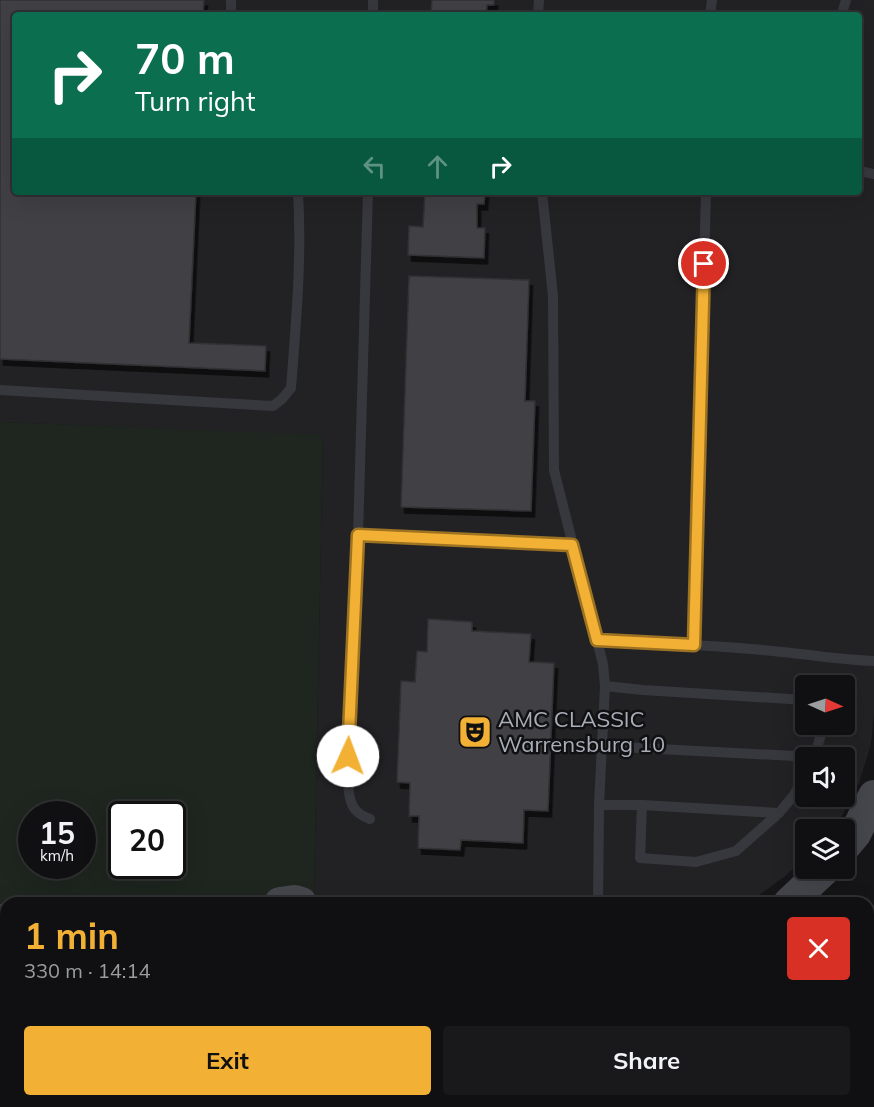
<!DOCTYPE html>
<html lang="en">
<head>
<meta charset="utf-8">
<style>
	body { margin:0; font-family:Mulish,sans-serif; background:#19191b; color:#f1f3f6; height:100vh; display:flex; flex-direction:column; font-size:22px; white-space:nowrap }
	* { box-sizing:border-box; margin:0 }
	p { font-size:20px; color:#9c9d9f }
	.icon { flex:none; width:33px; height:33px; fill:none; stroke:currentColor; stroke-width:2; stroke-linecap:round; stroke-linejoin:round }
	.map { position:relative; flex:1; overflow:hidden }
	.panel { position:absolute; left:0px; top:897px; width:874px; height:210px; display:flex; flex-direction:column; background:#101012; border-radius:18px 18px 0 0; box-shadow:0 6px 24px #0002,0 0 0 2px #303032 }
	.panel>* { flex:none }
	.banner { position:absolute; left:12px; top:12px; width:850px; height:183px; border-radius:6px; box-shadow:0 6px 24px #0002,0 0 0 2px #303032; background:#0b6e4f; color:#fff; overflow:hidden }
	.needle { width:39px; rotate:93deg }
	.controls { position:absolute; left:795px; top:675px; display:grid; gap:12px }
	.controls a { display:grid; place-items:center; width:60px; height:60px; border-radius:6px; background:#101012; box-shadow:0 6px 24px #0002,0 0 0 2px #303032; font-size:30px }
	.speed { position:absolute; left:18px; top:801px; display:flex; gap:12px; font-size:30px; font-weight:700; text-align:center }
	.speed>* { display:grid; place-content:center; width:78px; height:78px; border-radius:50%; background:#101012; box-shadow:0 6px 24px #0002,0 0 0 2px #303032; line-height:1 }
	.speed small { font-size:15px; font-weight:400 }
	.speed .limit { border:3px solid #111; border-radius:9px; background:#fff; color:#111 }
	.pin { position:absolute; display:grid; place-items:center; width:51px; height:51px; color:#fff; margin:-26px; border:3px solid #fff; border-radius:50%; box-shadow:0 2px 6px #0007 }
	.me { position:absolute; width:66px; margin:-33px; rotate:2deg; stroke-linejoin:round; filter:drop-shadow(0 0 4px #0008) }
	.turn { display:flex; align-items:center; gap:21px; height:126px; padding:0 24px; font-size:27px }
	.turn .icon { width:78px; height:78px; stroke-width:2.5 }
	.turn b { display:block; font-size:42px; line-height:51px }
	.lanes { display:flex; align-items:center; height:57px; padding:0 24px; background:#0003; justify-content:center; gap:30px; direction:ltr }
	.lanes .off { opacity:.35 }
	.round { display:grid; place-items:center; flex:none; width:63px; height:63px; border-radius:6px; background:#19191b }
	.summary { display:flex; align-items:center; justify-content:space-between; height:102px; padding:0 24px }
	h1 { font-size:36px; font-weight:700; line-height:45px; color:#f2b134 }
	.cta { display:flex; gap:12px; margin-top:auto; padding:12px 24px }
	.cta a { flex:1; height:69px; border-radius:6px; background:#f2b134; color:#111; font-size:24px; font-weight:700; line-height:69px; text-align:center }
	.cta a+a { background:#19191b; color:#f1f3f6 }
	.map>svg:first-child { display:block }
</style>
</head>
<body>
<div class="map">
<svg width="874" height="1107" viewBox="0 0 874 1107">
	<defs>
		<filter id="shadow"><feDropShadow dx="3.5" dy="6" stdDeviation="0" flood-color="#0009"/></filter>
	</defs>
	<rect width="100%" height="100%" fill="#161618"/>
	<path fill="#222225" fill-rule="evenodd" d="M 0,0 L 874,0 L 874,713 L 871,744 L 859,783 L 843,814 L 832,829 L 806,830 L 805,858 L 784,877 L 748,903 L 325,903 L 314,894 L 323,436 L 0,422 ZM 15,15 L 860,15 L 860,192 L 15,192 ZM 806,686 L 844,686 L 844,724 L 806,724 ZM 806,758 L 844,758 L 844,796 L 806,796 Z"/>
	<g fill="#1e261f" fill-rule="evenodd">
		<path d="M 0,422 L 323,435 L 314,894 C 289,887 276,888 253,903 L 0,904 ZM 32,814 L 82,814 L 82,866 L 32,866 ZM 122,814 L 172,814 L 172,866 L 122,866 Z"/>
		<path d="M 0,938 L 6,938 L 6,1101 L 261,1101 L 261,1107 L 0,1107 Z"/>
	</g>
	<g fill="#404145" stroke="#303034" stroke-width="1.5" filter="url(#shadow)">
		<path d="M 0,0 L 204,0 L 203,15 L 15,15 L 15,192 L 196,192 L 189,343 L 266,346 L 265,371 L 0,359 Z"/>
		<path d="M 432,0 L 494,0 L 494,5 L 487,5 L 486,15 L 431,15 Z"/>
		<path d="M 425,192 L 485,192 L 484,204 L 477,204 L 477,228 L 485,228 L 484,258 L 408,255 L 409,226 L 423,227 Z"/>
		<path d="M 409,276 L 529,280 L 525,401 L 535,401 L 531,511 L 401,507 Z"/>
		<path d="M 428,619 L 472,622 L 472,631 L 531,634 L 529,662 L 554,663 L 548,811 L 524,810 L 523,843 L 461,840 L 460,850 L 418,848 L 419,816 L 409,816 L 410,783 L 397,782 L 401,681 L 415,682 L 417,651 L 427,652 Z"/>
	</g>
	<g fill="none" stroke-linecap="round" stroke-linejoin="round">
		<g stroke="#37383d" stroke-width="10">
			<path d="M 231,15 L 231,0"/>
			<path d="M 373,15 L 373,0"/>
			<path d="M 538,15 L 539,0"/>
			<path d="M 710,15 L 712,0"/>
			<path d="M 839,15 L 842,13 L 846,0"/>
			<path d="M 860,171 L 874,174"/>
			<path d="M 368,192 L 358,535 L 347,778 C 350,798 348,811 370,819"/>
			<path d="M 542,192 L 553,296 L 554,470 L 603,664 L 605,686 L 599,805 L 598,903"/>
			<path d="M 0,390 L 273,406 L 282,399 L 291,388 C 296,323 302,258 298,192"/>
			<path d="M 358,535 L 572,545"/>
			<path d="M 597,640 C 659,643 721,645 782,652 C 813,655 843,660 874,661"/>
			<path d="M 694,645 L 706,192"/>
			<path d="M 605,686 L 643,690 L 806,700"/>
			<path d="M 602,746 L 814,757"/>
			<path d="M 814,758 L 824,724"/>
			<path d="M 599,805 L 642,805 L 640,858 L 696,862 L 736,851 L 779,813 L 794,795 L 806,773"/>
			<path d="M 642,805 L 779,813"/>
		</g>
		<path stroke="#37383d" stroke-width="21" d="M 597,1107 L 597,1101"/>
		<g stroke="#45474d" stroke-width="32">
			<path d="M 844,847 L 855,834 L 874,796"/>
			<path d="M 280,903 L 294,901 L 301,903"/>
			<path d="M 789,903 L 826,868"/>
			<path d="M 0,920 L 6,921"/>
			<path d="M 285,1107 L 287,1101"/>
		</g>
	</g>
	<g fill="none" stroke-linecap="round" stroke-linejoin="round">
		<defs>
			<path id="route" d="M 348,756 L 358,535 L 572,545 L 597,640 L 694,645 L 704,264"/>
		</defs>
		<use href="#route" stroke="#9d7322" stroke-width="15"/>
		<use href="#route" stroke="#f2b134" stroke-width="10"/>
	</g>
	<defs>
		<symbol id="theatre-square" viewBox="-11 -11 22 22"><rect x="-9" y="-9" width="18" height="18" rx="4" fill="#f2b134" stroke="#111113"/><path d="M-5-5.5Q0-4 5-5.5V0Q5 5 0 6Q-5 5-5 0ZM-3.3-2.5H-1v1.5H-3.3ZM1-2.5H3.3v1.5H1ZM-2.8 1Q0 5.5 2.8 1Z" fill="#111"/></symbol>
	</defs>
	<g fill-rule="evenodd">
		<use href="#theatre-square" x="456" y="713" width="38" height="38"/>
	</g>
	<g text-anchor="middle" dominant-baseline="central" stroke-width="5" stroke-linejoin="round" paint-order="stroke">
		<g font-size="22" fill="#a8adb8" stroke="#111113" text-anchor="start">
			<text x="498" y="719">AMC CLASSIC<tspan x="498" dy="25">Warrensburg 10</tspan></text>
		</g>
	</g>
</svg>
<div class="controls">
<a><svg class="needle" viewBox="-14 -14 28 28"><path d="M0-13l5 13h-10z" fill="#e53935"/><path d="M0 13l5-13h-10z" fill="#9c9d9f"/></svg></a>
<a><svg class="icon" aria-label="sound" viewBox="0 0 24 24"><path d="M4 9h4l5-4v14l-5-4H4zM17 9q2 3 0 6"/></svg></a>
<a><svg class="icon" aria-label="layers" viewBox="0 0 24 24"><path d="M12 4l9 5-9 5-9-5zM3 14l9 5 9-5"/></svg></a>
</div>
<div class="speed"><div>15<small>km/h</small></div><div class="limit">20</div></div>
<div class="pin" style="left:704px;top:264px;background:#d93025"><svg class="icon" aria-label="arrive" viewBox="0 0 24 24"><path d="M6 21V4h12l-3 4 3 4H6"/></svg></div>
<svg class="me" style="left:348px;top:756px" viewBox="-20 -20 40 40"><circle r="19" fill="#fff"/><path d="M0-13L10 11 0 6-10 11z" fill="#f2b134"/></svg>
<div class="banner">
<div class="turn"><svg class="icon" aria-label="right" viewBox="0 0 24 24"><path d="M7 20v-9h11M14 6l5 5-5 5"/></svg><div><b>70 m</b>Turn right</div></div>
<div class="lanes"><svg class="icon off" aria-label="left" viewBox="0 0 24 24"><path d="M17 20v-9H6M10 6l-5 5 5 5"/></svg><svg class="icon off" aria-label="ahead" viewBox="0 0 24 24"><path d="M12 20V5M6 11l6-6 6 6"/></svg><svg class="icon" aria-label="right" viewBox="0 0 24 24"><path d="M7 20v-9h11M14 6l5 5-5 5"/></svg></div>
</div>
<section class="panel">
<div class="summary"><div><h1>1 min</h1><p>330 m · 14:14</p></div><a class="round" style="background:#d93025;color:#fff"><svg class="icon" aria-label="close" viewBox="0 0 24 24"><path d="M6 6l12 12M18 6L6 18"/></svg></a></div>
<div class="cta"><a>Exit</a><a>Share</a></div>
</section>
</div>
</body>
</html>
